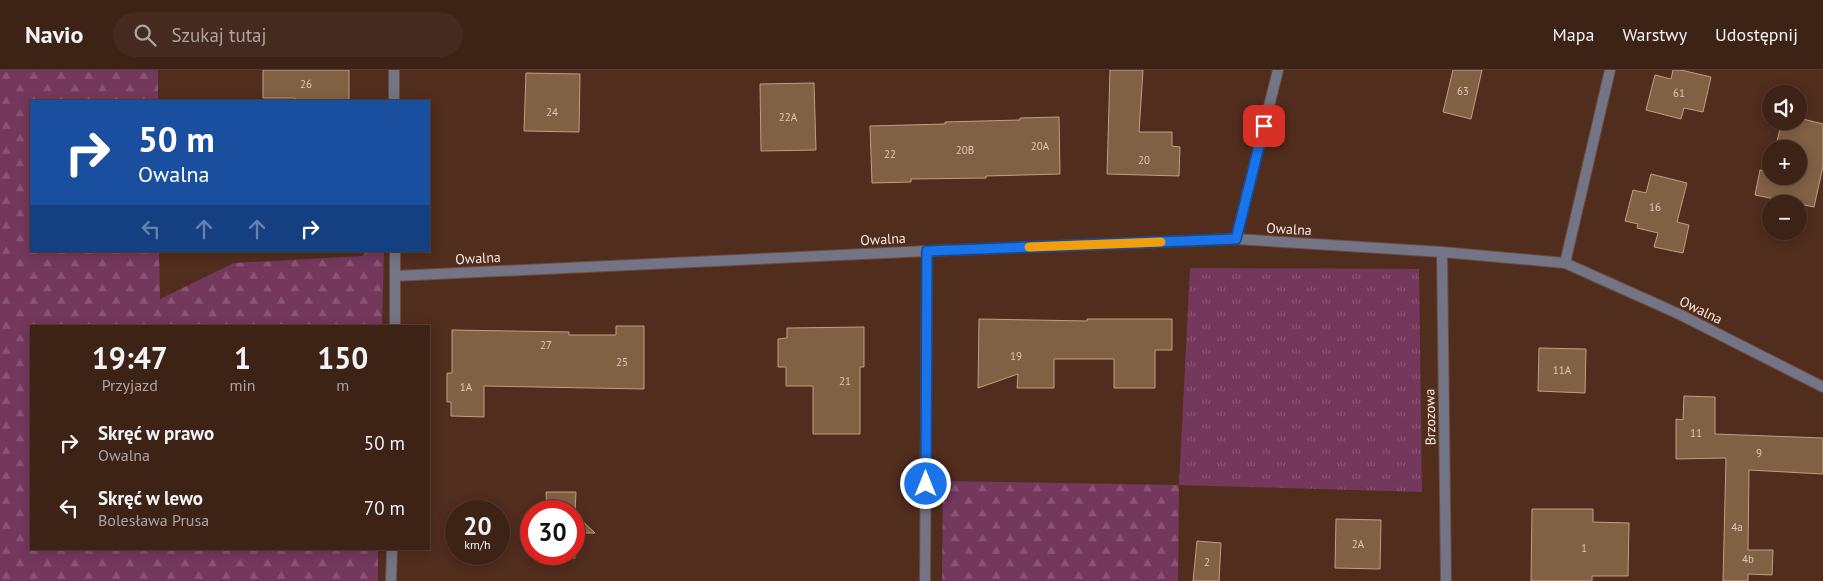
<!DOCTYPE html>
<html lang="pl">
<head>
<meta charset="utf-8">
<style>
	body { margin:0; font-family:"PT Sans",sans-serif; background:#442a1f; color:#f1f3f6; height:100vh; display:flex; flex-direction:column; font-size:19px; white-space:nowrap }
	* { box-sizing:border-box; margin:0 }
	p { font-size:16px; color:#ada4a1 }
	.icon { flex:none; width:28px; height:28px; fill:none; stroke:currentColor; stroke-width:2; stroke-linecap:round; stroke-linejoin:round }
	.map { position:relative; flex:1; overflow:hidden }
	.panel { position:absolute; left:30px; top:255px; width:400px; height:225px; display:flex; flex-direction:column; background:#3d2216; border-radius:0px; box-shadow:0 2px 12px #0003,0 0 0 1px #563f35 }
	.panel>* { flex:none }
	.banner { position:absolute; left:30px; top:30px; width:400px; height:152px; border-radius:0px; box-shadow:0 2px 12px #0003,0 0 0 1px #563f35; background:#1a4fa0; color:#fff; overflow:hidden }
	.tools { position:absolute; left:1762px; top:15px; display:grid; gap:10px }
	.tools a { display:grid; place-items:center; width:45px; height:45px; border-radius:50%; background:#3d2216; box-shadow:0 2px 12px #0003,0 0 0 1px #563f35; font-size:25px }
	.speed { position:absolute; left:445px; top:430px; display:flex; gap:10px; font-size:25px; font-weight:700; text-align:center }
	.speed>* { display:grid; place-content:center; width:65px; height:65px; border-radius:50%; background:#3d2216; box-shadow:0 2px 12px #0003,0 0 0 1px #563f35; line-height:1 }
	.speed small { font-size:12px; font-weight:400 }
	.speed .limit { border:8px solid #d22; background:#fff; color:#111 }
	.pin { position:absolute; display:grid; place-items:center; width:42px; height:42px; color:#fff; margin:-21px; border-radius:10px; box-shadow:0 2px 8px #0006 }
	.me { position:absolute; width:55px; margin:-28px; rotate:0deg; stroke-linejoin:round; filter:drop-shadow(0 0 4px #0008) }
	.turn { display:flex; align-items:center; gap:18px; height:105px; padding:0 25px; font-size:22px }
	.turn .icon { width:65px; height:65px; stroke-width:2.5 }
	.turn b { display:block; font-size:35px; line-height:42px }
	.lanes { display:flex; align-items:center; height:48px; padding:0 25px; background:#0003; justify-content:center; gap:25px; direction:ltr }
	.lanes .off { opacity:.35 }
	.eta { display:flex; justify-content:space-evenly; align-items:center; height:85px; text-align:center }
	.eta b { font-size:30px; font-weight:700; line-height:35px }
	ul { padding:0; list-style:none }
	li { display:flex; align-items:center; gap:15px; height:65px; padding:0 25px }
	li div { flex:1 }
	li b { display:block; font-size:19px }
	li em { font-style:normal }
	header { display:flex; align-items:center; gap:30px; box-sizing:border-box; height:70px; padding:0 25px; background:#3d2216; border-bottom:1px solid #563f35 }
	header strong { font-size:24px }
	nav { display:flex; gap:28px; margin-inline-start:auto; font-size:18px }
	.search { width:350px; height:45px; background:#442a1f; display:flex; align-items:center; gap:12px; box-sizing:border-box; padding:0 18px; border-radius:28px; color:#ada4a1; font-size:19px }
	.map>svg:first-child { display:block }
</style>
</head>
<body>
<header>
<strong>Navio</strong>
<div class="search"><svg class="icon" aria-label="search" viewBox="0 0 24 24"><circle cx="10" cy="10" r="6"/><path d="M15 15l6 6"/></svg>Szukaj tutaj</div>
<nav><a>Mapa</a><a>Warstwy</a><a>Udostępnij</a></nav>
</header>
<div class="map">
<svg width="1823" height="511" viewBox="0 0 1823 511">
	<defs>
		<pattern id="grass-tufts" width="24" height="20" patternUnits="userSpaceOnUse" patternTransform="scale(1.25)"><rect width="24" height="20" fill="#74385d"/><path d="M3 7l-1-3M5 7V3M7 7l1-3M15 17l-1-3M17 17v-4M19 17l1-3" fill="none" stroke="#895574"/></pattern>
		<pattern id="forest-firs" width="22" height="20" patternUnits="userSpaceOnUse" patternTransform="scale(1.25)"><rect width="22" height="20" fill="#74385d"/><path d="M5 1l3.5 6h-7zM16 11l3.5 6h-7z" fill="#895574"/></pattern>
	</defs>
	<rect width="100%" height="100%" fill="#512d1e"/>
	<path fill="url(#grass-tufts)" d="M 1190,198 L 1419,199 L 1422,422 L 1179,415 Z"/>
	<g fill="url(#forest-firs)">
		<path d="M 0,0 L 158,0 L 158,31 L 31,31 L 31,181 L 159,181 L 160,229 L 234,193 L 362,186 L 367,181 L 384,181 L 382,256 L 31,256 L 31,479 L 378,479 L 378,511 L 0,511 Z"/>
		<path d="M 943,411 L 1179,415 L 1178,511 L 942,511 Z"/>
	</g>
	<g fill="#806144" stroke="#c19f81">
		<path d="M 263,0 L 349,0 L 349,31 L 295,31 L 295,28 L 263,28 Z"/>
		<path d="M 1110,0 L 1143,0 L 1139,62 L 1172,62 L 1172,76 L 1180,77 L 1179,106 L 1107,104 Z"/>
		<path d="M 1453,0 L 1482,0 L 1471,49 L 1443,42 Z"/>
		<path d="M 1673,0 L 1681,0 L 1711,7 L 1703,42 L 1684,38 L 1681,49 L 1646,40 L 1655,5 L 1671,9 Z"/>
		<path d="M 526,3 L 580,4 L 579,62 L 524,61 Z"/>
		<path d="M 814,13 L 816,80 L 761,81 L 760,14 Z"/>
		<path d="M 1059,47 L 1060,104 L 986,106 L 986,108 L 911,109 L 911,112 L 872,113 L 870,56 L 945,54 L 945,52 L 1020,50 L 1020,48 Z"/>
		<path d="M 1799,48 L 1823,54 L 1823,96 L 1814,137 L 1755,125 L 1760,100 L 1770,102 L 1771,95 L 1771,106 L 1799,106 L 1799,79 L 1775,79 L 1782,51 L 1799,51 Z"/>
		<path d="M 1651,104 L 1687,113 L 1677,152 L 1689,155 L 1683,183 L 1654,177 L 1658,163 L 1637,158 L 1638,154 L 1625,151 L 1633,120 L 1646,123 Z"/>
		<path d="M 979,249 L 1087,251 L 1087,249 L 1172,249 L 1172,280 L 1155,280 L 1155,318 L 1114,318 L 1114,289 L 1054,289 L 1054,318 L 1017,318 L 1018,304 L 978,318 Z"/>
		<path d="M 616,256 L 644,256 L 644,319 L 484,316 L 484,347 L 451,346 L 451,332 L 447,332 L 447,303 L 452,303 L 452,260 L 569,262 L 569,265 L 616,265 Z"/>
		<path d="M 864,257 L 864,297 L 860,297 L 860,364 L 813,364 L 813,316 L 786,316 L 786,297 L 778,297 L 778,269 L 787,268 L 787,258 Z"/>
		<path d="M 1539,278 L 1586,279 L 1585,323 L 1538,321 Z"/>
		<path d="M 1684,326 L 1715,327 L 1715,364 L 1823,368 L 1823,404 L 1749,400 L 1748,480 L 1773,480 L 1772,505 L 1748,504 L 1748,511 L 1723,511 L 1726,388 L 1676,389 L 1676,349 L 1683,350 Z"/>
		<path d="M 546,422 L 576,422 L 575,444 L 595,463 L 575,463 L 575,488 L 547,488 L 547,484 L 574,484 L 574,441 L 547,441 Z"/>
		<path d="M 1532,439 L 1593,439 L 1593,452 L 1629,453 L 1628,506 L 1592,506 L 1592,511 L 1531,511 Z"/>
		<path d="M 1336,449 L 1381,450 L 1380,499 L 1335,498 Z"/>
		<path d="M 1197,471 L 1221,473 L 1219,511 L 1193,511 Z"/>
	</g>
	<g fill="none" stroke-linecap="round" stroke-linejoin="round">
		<defs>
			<g id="street">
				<path d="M 394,0 L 394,31"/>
				<path d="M 1236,169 L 1278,0"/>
				<path d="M 1442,182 L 1446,511"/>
				<path d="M 1565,193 L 1610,0"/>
				<path d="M 395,206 L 927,181 L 1236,169 L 1442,182 L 1565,193 L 1681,245 L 1823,317"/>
				<path d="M 395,256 L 395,181"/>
				<path d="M 391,511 L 392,479"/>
				<path d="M 925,511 L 927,181"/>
			</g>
		</defs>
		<use href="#street" stroke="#6c4b3d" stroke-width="12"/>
		<use href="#street" stroke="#737485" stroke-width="10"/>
	</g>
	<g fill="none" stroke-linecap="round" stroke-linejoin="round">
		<defs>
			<path id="route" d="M 926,414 L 927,181 L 1236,169 L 1264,56"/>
		</defs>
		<use href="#route" stroke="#114b97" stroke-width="12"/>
		<use href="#route" stroke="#1a73e8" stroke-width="9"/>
		<path stroke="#f59e0b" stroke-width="9" d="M 1029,177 L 1161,172"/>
	</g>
	<g text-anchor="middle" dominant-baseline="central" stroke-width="4" stroke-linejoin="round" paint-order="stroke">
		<g font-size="11" fill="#ddc7ba">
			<text x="306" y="14">26</text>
			<text x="1463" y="21">63</text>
			<text x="1679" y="23">61</text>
			<text x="552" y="42">24</text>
			<text x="788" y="47">22A</text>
			<text x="1040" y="76">20A</text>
			<text x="965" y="80">20B</text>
			<text x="890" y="84">22</text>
			<text x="1144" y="90">20</text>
			<text x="1655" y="137">16</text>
			<text x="546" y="275">27</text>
			<text x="1016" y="286">19</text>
			<text x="622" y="292">25</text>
			<text x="1562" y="300">11A</text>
			<text x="845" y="311">21</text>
			<text x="466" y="317">1A</text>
			<text x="1696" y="363">11</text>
			<text x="1759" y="383">9</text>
			<text x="1737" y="457">4a</text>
			<text x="1358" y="474">2A</text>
			<text x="1584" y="478">1</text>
			<text x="1748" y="489">4b</text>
			<text x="1207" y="492">2</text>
		</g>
		<g font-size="14" fill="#fce9e1" stroke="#512d1e">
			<text transform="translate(1289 159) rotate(3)">Owalna</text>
			<text transform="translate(883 169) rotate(-3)">Owalna</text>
			<text transform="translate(478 188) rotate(-3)">Owalna</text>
			<text transform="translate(1701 240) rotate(26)">Owalna</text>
			<text transform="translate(1430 347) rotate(-91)">Brzozowa</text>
		</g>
	</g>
</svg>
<div class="tools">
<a><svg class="icon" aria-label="sound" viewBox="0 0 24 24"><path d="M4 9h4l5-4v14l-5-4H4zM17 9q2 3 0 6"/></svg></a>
<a>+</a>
<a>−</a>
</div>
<div class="speed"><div>20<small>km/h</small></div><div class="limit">30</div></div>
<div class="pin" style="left:1264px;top:56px;background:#d93025"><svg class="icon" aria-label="arrive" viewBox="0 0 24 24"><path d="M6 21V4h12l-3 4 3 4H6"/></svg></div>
<svg class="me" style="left:926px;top:414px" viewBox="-20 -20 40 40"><circle r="17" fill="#1a73e8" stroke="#fff" stroke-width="3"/><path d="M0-11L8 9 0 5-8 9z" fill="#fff"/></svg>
<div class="banner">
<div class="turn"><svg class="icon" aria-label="right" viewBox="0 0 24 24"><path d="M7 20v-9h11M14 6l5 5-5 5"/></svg><div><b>50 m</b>Owalna</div></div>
<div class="lanes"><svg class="icon off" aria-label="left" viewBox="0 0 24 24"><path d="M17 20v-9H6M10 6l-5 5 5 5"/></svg><svg class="icon off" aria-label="ahead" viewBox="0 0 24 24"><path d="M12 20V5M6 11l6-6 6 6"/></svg><svg class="icon off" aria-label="ahead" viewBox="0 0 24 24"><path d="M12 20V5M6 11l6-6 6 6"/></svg><svg class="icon" aria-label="right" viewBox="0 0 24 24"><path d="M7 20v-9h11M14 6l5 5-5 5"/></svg></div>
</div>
<section class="panel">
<div class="eta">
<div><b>19:47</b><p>Przyjazd</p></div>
<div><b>1</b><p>min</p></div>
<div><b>150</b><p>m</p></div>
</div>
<ul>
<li><svg class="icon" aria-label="right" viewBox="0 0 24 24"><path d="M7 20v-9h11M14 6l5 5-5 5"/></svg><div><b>Skręć w prawo</b><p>Owalna</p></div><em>50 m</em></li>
<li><svg class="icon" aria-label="left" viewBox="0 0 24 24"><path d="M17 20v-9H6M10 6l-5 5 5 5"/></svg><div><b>Skręć w lewo</b><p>Bolesława Prusa</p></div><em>70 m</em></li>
</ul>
</section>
</div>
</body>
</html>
